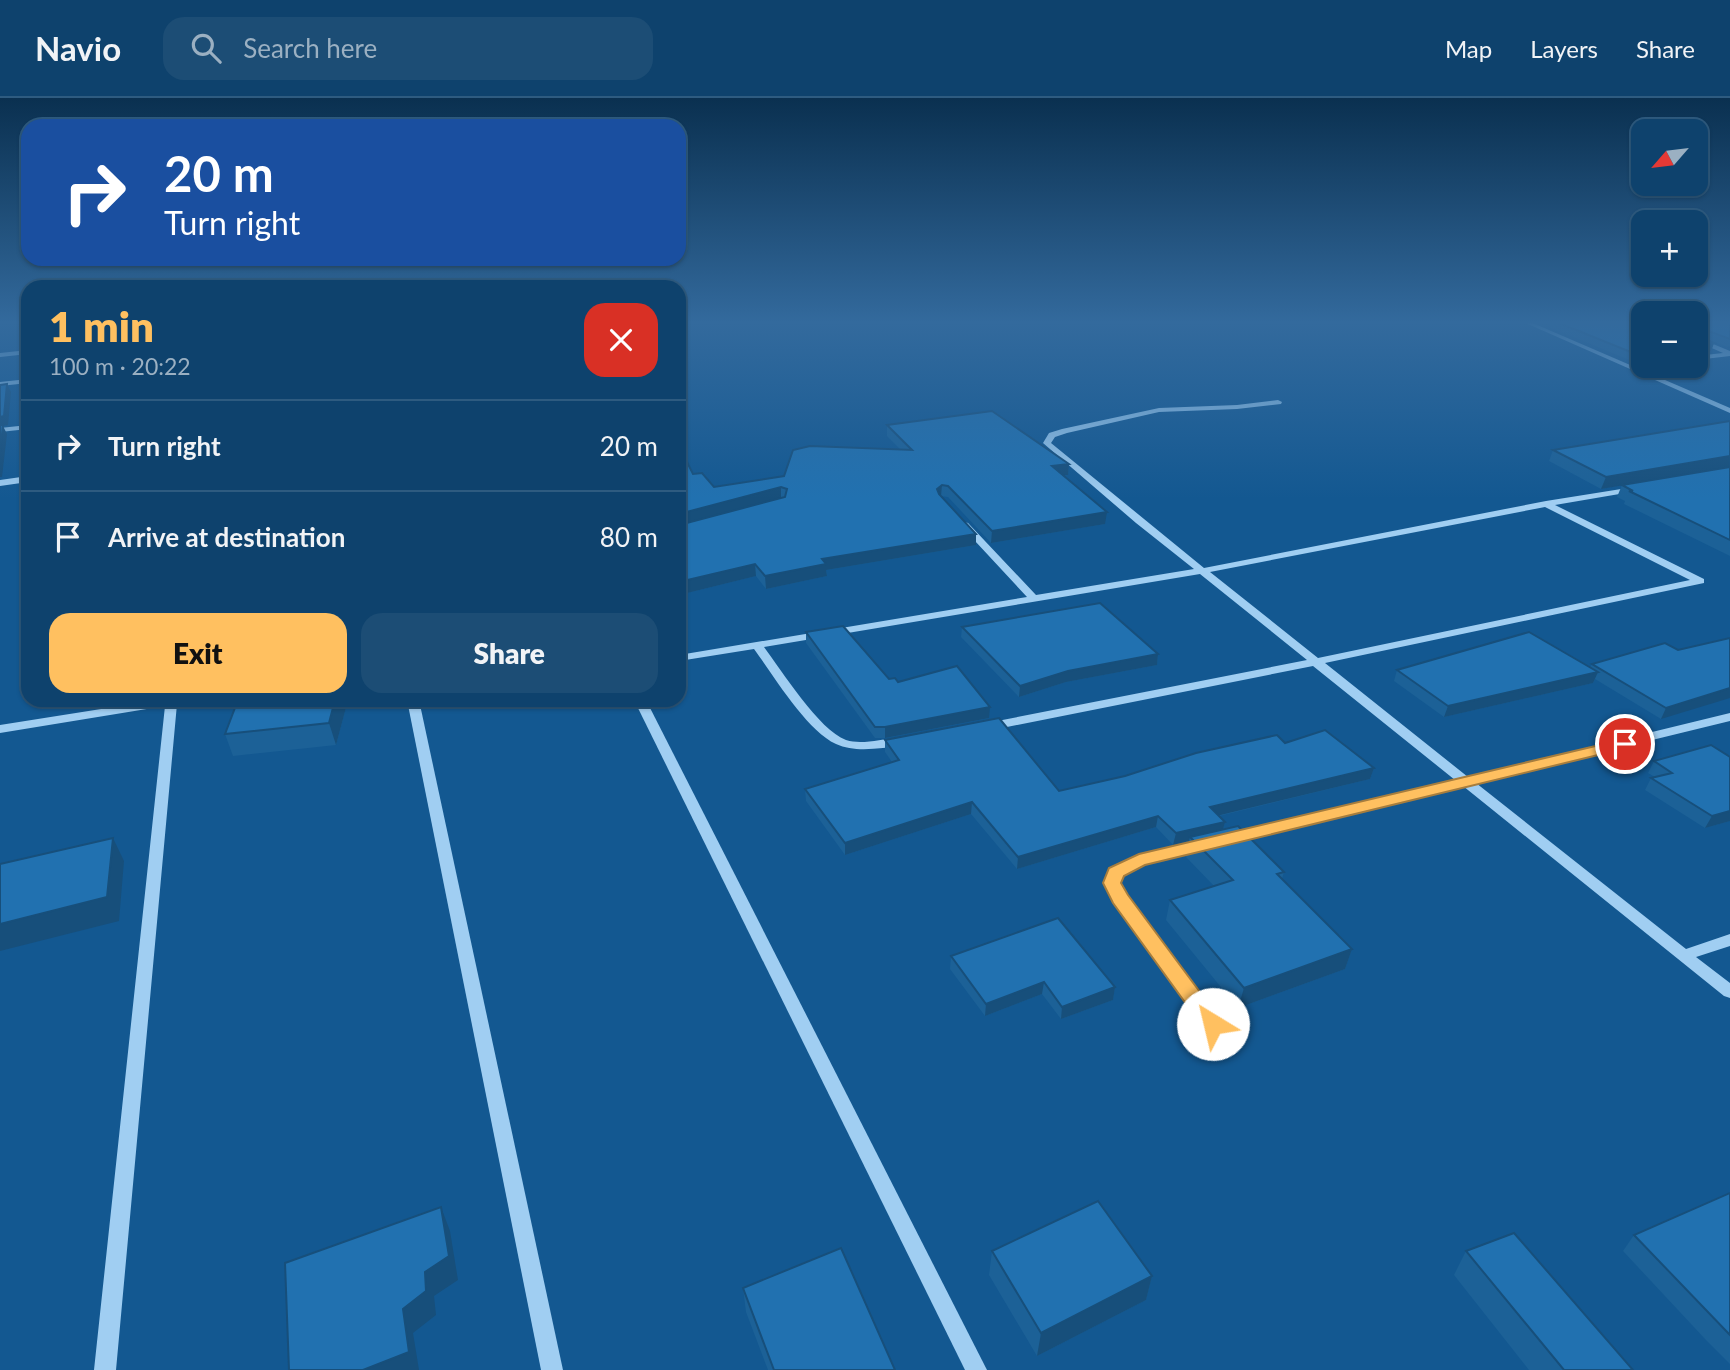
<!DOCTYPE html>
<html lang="en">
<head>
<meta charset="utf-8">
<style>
	body { margin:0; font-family:Lato,sans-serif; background:#1c4d75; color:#f1f3f6; height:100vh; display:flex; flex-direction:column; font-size:26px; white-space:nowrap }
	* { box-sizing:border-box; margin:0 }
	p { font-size:23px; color:#9bb0c2 }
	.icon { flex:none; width:38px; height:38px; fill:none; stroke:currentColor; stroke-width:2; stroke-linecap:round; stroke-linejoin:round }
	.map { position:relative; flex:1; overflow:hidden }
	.drawer { position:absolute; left:21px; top:182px; width:665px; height:427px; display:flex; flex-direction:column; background:#0e426d; border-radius:21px; box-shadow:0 2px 5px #0004,0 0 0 2px #2e5b80 }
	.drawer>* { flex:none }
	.hud { position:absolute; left:21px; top:21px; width:665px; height:147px; border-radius:21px; box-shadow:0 2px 5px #0004,0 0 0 2px #2e5b80; background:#1a4fa0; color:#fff; overflow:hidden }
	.needle { width:46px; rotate:242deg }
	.controls { position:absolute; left:1631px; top:21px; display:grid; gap:14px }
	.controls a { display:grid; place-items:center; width:77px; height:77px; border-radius:14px; background:#0e426d; box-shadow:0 2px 5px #0004,0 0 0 2px #2e5b80; font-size:35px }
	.pin { position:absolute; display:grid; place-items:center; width:60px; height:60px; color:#fff; margin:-30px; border:4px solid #fff; border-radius:50%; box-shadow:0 2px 7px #0007 }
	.me { position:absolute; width:77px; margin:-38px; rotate:324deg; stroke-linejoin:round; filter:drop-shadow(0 0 5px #0008) }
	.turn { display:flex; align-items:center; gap:24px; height:147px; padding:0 28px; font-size:32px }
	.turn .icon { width:91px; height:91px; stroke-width:2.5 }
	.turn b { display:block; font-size:49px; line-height:60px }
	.round { display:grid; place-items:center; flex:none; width:74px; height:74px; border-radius:21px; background:#1c4d75 }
	.summary { display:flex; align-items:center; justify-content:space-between; height:119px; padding:0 28px }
	h1 { font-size:42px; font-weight:800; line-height:52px; color:#ffc060 }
	.cta { display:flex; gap:14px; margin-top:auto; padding:14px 28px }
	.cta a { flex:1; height:80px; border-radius:21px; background:#ffc060; color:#111; font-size:28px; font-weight:800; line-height:80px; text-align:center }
	.cta a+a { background:#1c4d75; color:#f1f3f6 }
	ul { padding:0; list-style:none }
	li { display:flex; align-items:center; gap:21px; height:91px; padding:0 28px; border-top:2px solid #2e5b80 }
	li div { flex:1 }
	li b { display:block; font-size:26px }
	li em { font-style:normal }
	header { display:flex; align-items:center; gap:42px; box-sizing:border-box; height:98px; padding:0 35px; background:#0e426d; border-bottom:2px solid #2e5b80 }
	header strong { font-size:33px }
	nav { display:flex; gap:38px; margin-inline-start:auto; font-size:24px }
	.search { width:490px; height:63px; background:#1c4d75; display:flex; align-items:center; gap:18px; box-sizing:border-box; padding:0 24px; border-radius:21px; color:#9bb0c2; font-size:26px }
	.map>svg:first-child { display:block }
</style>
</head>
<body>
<header>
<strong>Navio</strong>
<div class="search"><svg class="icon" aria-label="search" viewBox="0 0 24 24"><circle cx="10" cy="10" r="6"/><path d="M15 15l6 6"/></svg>Search here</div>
<nav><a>Map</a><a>Layers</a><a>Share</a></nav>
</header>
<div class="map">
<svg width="1730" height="1272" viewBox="0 0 1730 1272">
	<rect width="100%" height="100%" fill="#135891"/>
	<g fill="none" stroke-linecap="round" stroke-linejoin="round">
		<g fill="#a0cef2" fill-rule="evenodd">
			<path d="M 0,223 L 4,223 L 0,226 Z"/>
			<path d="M 1521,223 L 1528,223 L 1730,310 L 1730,315 Z"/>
			<path d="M 1696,239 L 1730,253 L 1730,258 L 1696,262 L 1696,258 L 1723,255 L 1696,243 Z"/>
			<path d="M 28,252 L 28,256 L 0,259 L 0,255 Z"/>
			<path d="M 28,281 L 28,285 L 0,288 L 0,284 Z"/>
			<path d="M 1278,302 L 1282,304 L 1281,306 L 1237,311 L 1159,314 L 1067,335 L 1055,339 L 1051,345 L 1204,470 L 1546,403 L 1640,388 L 1641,390 L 1637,393 L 1555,407 L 1704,481 L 1704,485 L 1325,565 L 1468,679 L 1730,615 L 1730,623 L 1476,685 L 1686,851 L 1730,836 L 1730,848 L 1696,859 L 1730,885 L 1730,900 L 1724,898 L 1463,688 L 1234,745 L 1229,743 L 1227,740 L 1229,737 L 1234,735 L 1455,682 L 1313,568 L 987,633 L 983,632 L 981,629 L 987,625 L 1307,562 L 1200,476 L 764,549 C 782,573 819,632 846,642 C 865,648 887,638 905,641 L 907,644 L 905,647 L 901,648 C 881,650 855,655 836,646 C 806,632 774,578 754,551 L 679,563 L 679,557 L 1027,499 L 962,429 L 960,427 L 965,424 L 968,425 L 1036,497 L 1194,471 L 1136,425 L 1043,345 L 1049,335 L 1062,331 L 1159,310 L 1237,307 ZM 1545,409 L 1690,482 L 1318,560 L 1210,474 Z"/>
			<path d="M 28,327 L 28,331 L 0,334 L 0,330 Z"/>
			<path d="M 28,378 L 28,384 L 0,388 L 0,382 Z"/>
			<path d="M 158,602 L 186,602 L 184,604 L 177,606 L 116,1272 L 94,1272 L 165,608 L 0,635 L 0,627 Z"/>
			<path d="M 407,602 L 419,602 L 563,1272 L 541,1272 Z"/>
			<path d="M 634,602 L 646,602 L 987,1272 L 965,1272 Z"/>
			<path d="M 1202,743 L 1207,745 L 1209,748 L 1207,751 L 1143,767 L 1122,777 L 1119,785 L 1126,797 L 1219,921 L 1221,926 L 1219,931 L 1213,932 L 1207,931 L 1115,804 L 1105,785 L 1111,771 L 1134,760 Z"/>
		</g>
	</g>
	<g fill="#1c6197">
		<path d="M 1551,223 L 1643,223 L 1643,268 L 1644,268 L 1549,229 Z"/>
		<path d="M 1696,223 L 1730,223 L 1730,248 L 1727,249 L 1704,240 L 1714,245 L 1711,253 L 1696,256 Z"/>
		<path d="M 1730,323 L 1730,458 L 1624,406 L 1625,403 L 1617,399 L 1622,387 L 1601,391 L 1549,363 L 1553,352 Z"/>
		<path d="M 887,327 L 1069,366 L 1068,377 L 1063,378 L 1105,426 L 991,445 L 948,399 L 941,398 L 976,447 L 826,472 L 827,478 L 766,491 L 756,478 L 679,497 L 679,352 L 693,376 L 714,389 L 784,378 L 901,352 L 887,338 Z"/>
		<path d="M 962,529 L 1158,556 L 1157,567 L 1066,584 L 1019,599 L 961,539 Z"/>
		<path d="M 806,534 L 889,581 L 989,620 L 885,640 L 875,640 L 806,545 Z"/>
		<path d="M 1730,540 L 1661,621 L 1595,581 L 1593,585 L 1444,619 L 1394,583 L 1397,572 L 1590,570 L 1592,566 L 1678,552 Z"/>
		<path d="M 238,602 L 348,602 L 336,647 L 233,658 L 225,636 Z"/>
		<path d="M 885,642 L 1059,693 L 1285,645 L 1374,670 L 1370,681 L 1219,718 L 1225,724 L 1223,731 L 1284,774 L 1282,781 L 1352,851 L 1345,871 L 1238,910 L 1166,822 L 1170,802 L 1214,788 L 1186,759 L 1189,743 L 1173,747 L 1156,729 L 1017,771 L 971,716 L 845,757 L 806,703 L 805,691 L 892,664 L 885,654 Z"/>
		<path d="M 1730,659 L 1730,723 L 1705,730 L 1645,692 L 1651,680 L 1655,679 L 1648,675 L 1654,663 Z"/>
		<path d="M 951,858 L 1115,889 L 1113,902 L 1061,921 L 1042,896 L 985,918 L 950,871 Z"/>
		<path d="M 1730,1095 L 1730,1266 L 1706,1242 L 1623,1153 L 1634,1137 Z"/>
		<path d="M 992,1153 L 1152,1178 L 1146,1202 L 1037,1258 L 989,1177 Z"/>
		<path d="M 1466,1153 L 1633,1272 L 1529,1272 L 1454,1177 Z"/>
		<path d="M 743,1190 L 895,1272 L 768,1272 L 746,1214 Z"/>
	</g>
	<g fill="#174f7b">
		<path d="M 1714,245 L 1711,253 L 1696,256 L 1696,249 Z"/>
		<path d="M 7,286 L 11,294 L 8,327 L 3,328 L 7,336 L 2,379 L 0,379 L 0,319 Z"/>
		<path d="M 1730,358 L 1730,369 L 1601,391 L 1606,379 Z"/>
		<path d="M 1069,366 L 1068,377 L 1051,379 L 1052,368 Z"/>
		<path d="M 942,387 L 941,398 L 936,402 L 937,391 Z"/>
		<path d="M 781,389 L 781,400 L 679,428 L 679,416 Z"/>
		<path d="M 1107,414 L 1105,426 L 991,445 L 992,433 Z"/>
		<path d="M 976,436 L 976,447 L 826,472 L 827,478 L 766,491 L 765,478 L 822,461 Z"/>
		<path d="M 755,466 L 756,478 L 679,497 L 679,484 Z"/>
		<path d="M 1158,556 L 1157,567 L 1066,584 L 1019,599 L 1020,588 L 1068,573 Z"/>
		<path d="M 1598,574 L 1593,585 L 1444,619 L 1448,608 Z"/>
		<path d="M 1730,590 L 1730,600 L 1661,621 L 1666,610 Z"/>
		<path d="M 335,602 L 348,602 L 336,647 L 329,625 Z"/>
		<path d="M 990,609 L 989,620 L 885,640 L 885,629 Z"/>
		<path d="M 1374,670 L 1370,681 L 1208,720 L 1210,709 Z"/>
		<path d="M 972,704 L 971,716 L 845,757 L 845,745 Z"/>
		<path d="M 1730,713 L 1730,723 L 1705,730 L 1712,718 Z"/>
		<path d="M 1158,718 L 1156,729 L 1017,771 L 1018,759 Z"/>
		<path d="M 1225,724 L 1222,735 L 1190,739 L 1189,743 L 1173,747 L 1176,735 Z"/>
		<path d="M 113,740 L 124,763 L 119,823 L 0,853 L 0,826 Z"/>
		<path d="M 1352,851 L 1345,871 L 1238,910 L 1244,890 Z"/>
		<path d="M 1044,884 L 1042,896 L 985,918 L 986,906 Z"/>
		<path d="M 1115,889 L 1113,902 L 1061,921 L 1062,909 Z"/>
		<path d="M 441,1109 L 450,1133 L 458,1182 L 434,1198 L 436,1217 L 413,1235 L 419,1272 L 363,1272 L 403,1211 L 425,1174 Z"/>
		<path d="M 1152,1178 L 1146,1202 L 1037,1258 L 1041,1235 Z"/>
	</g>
	<g fill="#2171b0" stroke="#174f7b" stroke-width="2">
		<path d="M 1554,223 L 1643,223 L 1643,259 Z"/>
		<path d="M 1696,223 L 1730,223 L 1730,241 L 1698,229 L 1698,238 L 1714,245 L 1696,249 Z"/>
		<path d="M 7,286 L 4,318 L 0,319 L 0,287 Z"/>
		<path d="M 992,313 L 1069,366 L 1052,368 L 1107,414 L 992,433 L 948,388 L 942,387 L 937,391 L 939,396 L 976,436 L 822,461 L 826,466 L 765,478 L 755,466 L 679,484 L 679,427 L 785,399 L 787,391 L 781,389 L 679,416 L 679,352 L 681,352 L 693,376 L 702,375 L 714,389 L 784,378 L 793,352 L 810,348 L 912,352 L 887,327 Z"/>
		<path d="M 1730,323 L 1730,358 L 1606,379 L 1553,352 Z"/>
		<path d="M 0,327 L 3,327 L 0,354 Z"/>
		<path d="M 1730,369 L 1730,442 L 1629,393 L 1633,393 L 1622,387 Z"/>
		<path d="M 1100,505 L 1158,556 L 1068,573 L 1020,588 L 962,529 Z"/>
		<path d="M 843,528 L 889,581 L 895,580 L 898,584 L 957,568 L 990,609 L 885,629 L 875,629 L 806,534 Z"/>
		<path d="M 1529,534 L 1598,574 L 1448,608 L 1397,572 Z"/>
		<path d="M 1730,540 L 1730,590 L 1666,610 L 1592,566 L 1665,545 L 1678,552 Z"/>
		<path d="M 238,602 L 335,602 L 329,625 L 225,636 Z"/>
		<path d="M 999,620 L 1059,693 L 1125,678 L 1196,655 L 1277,637 L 1285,645 L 1325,632 L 1374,670 L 1210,709 L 1225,724 L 1176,735 L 1158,718 L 1018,759 L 972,704 L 845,745 L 805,691 L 899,662 L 885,642 Z"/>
		<path d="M 1711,647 L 1730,659 L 1730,713 L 1712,718 L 1651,680 L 1672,675 L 1654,663 Z"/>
		<path d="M 1238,728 L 1284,774 L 1277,776 L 1352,851 L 1244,890 L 1170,802 L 1233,782 L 1190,739 Z"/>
		<path d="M 113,740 L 107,799 L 0,826 L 0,766 Z"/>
		<path d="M 1058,820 L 1115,889 L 1062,909 L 1044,884 L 986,906 L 951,858 Z"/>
		<path d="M 1730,1095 L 1730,1237 L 1634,1137 Z"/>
		<path d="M 1098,1103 L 1152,1178 L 1041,1235 L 992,1153 Z"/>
		<path d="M 441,1109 L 449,1158 L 425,1174 L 426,1193 L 403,1211 L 409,1254 L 363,1272 L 289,1272 L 285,1165 Z"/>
		<path d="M 1514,1135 L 1633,1272 L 1564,1272 L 1466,1153 Z"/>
		<path d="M 841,1150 L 895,1272 L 774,1272 L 743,1190 Z"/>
	</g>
	<linearGradient id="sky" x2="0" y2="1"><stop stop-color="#0a3050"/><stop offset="0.56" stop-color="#336a9d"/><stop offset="1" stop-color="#336a9d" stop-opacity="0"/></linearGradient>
	<rect width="1730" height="401" fill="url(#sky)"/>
	<path fill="#ffc060" stroke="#a67d3e" stroke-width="2" d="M 1625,641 L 1633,646 L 1631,649 L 1145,767 L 1124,778 L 1121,785 L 1128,797 L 1220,921 L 1223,926 L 1220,932 L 1213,935 L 1205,932 L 1113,805 L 1103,785 L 1109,770 L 1139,756 Z"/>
</svg>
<div class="controls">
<a><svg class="needle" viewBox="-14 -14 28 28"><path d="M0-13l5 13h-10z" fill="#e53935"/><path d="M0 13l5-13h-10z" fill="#9bb0c2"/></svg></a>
<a>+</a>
<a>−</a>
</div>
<div class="pin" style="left:1625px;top:646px;background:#d93025"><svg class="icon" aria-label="arrive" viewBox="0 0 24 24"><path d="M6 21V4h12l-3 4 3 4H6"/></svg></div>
<svg class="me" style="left:1213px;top:926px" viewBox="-20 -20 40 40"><circle r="19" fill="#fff"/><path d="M0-13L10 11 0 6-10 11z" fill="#ffc060"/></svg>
<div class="hud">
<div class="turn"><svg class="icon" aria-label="right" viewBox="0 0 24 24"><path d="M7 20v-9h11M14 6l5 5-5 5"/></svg><div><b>20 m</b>Turn right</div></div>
</div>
<section class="drawer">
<div class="summary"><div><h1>1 min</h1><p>100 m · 20:22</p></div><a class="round" style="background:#d93025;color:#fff"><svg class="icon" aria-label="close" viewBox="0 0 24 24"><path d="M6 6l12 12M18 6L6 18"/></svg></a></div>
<ul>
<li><svg class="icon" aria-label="right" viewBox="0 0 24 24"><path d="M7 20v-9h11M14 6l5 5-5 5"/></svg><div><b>Turn right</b></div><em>20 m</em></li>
<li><svg class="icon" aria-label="arrive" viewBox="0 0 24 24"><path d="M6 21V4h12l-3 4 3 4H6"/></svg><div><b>Arrive at destination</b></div><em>80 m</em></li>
</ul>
<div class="cta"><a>Exit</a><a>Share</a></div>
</section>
</div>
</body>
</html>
